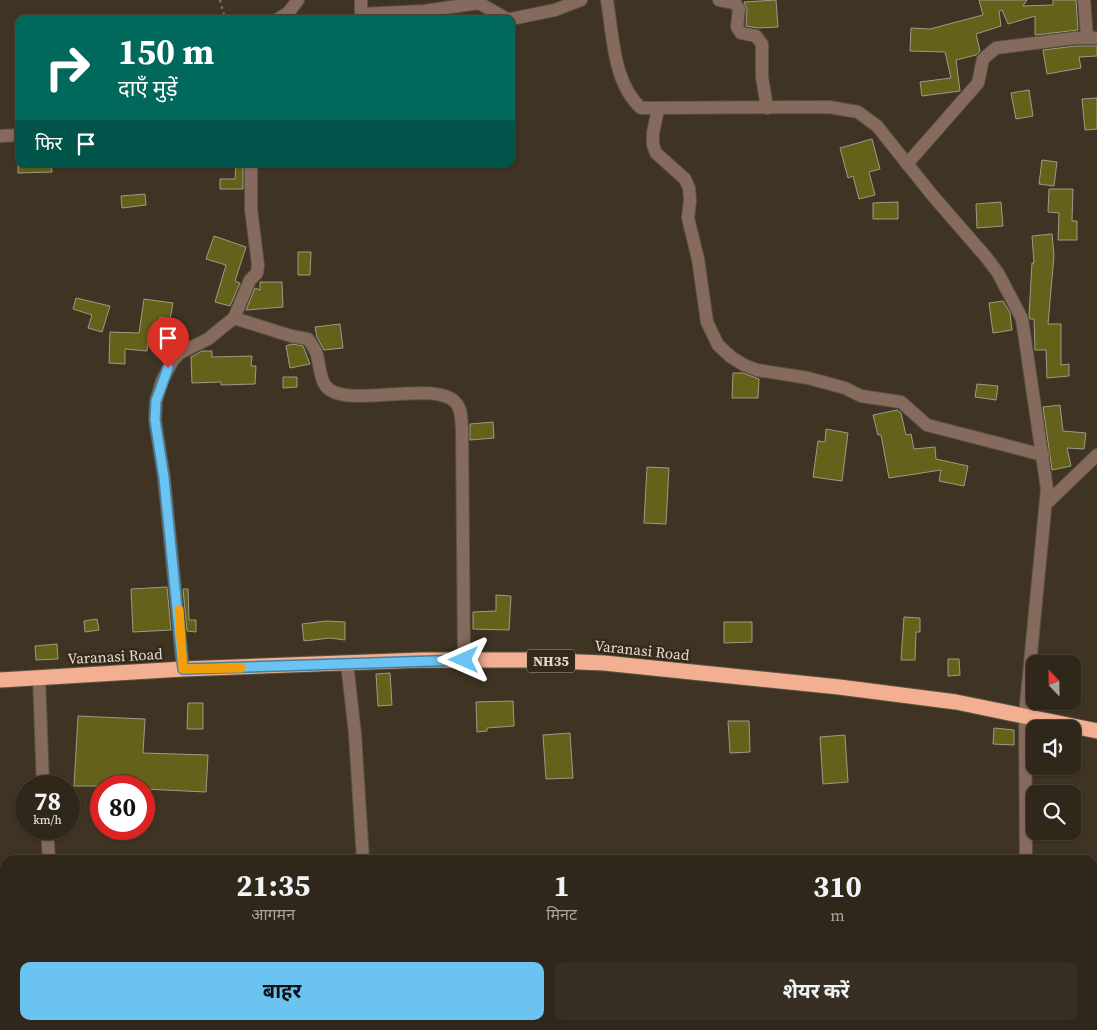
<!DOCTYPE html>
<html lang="hi">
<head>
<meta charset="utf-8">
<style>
	body { margin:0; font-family:"Source Serif 4","Noto Sans Devanagari",serif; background:#372f23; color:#f1f3f6; height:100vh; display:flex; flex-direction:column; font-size:19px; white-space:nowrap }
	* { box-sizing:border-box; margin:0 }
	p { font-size:16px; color:#a7a5a2 }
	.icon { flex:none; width:28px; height:28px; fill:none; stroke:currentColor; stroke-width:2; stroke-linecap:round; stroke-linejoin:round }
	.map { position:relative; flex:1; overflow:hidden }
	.side { position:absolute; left:0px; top:855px; width:1098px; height:175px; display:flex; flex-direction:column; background:#2f271a; border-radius:15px 15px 0 0; box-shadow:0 1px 4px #0004,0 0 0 1px #4a4439 }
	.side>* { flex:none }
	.guide { position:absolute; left:15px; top:15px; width:500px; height:152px; border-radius:10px; box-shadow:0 1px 4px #0004,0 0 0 1px #4a4439; background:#00695c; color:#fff; overflow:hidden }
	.needle { width:32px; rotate:338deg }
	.buttons { position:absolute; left:1026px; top:655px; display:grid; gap:10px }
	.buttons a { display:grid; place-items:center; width:55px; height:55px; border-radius:10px; background:#2f271a; box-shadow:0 1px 4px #0004,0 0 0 1px #4a4439; font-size:25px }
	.speed { position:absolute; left:15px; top:775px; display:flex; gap:10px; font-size:25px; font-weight:700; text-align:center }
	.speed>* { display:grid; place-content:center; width:65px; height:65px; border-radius:50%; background:#2f271a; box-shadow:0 1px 4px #0004,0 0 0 1px #4a4439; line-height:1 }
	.speed small { font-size:12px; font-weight:400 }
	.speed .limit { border:8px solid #d22; background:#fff; color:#111 }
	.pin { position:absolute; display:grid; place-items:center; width:42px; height:42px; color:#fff; margin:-51px -21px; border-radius:50% 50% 50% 0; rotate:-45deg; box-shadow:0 0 5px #0007 }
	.pin .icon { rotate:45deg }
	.me { position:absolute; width:55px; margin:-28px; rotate:270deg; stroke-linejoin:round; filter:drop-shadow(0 0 4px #0008) }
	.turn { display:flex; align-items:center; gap:18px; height:105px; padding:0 20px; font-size:22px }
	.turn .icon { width:65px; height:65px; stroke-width:2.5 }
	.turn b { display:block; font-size:35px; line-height:42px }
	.then { display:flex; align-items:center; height:48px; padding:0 20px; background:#0003; gap:10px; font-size:19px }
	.eta { display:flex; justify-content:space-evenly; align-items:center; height:85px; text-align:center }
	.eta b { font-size:30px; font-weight:700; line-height:35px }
	.primary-button { display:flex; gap:10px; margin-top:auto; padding:10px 20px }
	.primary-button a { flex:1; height:58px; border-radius:10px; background:#6ac3f1; color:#111; font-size:20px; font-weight:700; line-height:58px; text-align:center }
	.primary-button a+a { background:#372f23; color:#f1f3f6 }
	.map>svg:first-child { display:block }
</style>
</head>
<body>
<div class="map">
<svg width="1097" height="1030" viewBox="0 0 1097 1030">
	<rect width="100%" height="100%" fill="#3f3423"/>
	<g fill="#63611a" stroke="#9c9c86">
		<path d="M 776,0 L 778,27 L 758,28 L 746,26 L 747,9 L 744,2 Z"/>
		<path d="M 979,0 L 1027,0 L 1023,6 L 1053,5 L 1053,0 L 1076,0 L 1078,30 L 1035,35 L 1035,16 L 1008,24 L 1002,10 L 999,11 L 1001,26 L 976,34 L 980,51 L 976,55 L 956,60 L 960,91 L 922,96 L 920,82 L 951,78 L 945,52 L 910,51 L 911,28 L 930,29 L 983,15 Z"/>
		<path d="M 1076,46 L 1097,46 L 1097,56 L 1079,57 L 1081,68 L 1047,74 L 1043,50 Z"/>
		<path d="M 1029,90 L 1033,116 L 1016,119 L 1011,93 Z"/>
		<path d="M 1097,98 L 1097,129 L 1085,130 L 1082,99 Z"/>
		<path d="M 872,139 L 880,169 L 869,172 L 875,195 L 859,199 L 853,176 L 848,178 L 840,148 Z"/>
		<path d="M 1042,160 L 1057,162 L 1054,186 L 1039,184 Z"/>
		<path d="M 18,164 L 51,164 L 52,172 L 18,173 Z"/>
		<path d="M 236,164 L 243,164 L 243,189 L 220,189 L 220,179 L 235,179 Z"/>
		<path d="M 1049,189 L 1073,189 L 1072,221 L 1077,221 L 1077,240 L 1058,240 L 1059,213 L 1048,212 Z"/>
		<path d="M 145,194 L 146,205 L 122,208 L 121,196 Z"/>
		<path d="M 898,202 L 898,219 L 873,219 L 873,203 Z"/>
		<path d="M 1001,202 L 1003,226 L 977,228 L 976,204 Z"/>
		<path d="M 1052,234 L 1054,255 L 1048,324 L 1061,324 L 1061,365 L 1069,364 L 1069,376 L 1047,378 L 1046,350 L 1035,350 L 1034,319 L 1030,319 L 1029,315 L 1032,263 L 1034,263 L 1032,236 Z"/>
		<path d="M 214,236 L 246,247 L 235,281 L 240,283 L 230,306 L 215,302 L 226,265 L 206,259 Z"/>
		<path d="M 298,252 L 311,252 L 310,275 L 298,275 Z"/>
		<path d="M 260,282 L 282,282 L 283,307 L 246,310 L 255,288 L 260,290 Z"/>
		<path d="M 76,298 L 110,306 L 102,332 L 88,328 L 92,315 L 73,309 Z"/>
		<path d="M 144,299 L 173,303 L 170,319 L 160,317 L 158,335 L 149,334 L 147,351 L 125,349 L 125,364 L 109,363 L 110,332 L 139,333 Z"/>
		<path d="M 1003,301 L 1010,313 L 1012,330 L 993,333 L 989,303 Z"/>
		<path d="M 340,324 L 343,348 L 324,350 L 317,337 L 315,327 Z"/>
		<path d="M 292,344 L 303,346 L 310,364 L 290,368 L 286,346 Z"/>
		<path d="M 202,351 L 212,351 L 212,357 L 252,356 L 251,366 L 256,366 L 255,384 L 221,385 L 221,382 L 192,383 L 191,357 Z"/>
		<path d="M 733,373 L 743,373 L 759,379 L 758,398 L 732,398 Z"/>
		<path d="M 283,377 L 297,377 L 297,387 L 283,388 Z"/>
		<path d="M 977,384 L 998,386 L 996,400 L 975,397 Z"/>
		<path d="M 1060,405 L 1063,431 L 1086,433 L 1084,449 L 1067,448 L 1071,466 L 1052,470 L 1043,407 Z"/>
		<path d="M 897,410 L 901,413 L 906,435 L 911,434 L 914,449 L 935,447 L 936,459 L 968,466 L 964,486 L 939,481 L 941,470 L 889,478 L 881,435 L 878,435 L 873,415 Z"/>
		<path d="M 493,422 L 494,438 L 470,440 L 470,424 Z"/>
		<path d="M 826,429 L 848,433 L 842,481 L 813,477 L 818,441 L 825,442 Z"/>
		<path d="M 647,467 L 669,468 L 666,524 L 644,523 Z"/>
		<path d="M 167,587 L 171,630 L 133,632 L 131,589 Z"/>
		<path d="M 183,589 L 188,589 L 189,620 L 196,620 L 196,632 L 187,631 Z"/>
		<path d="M 496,595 L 511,596 L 509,630 L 473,629 L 473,612 L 496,611 Z"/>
		<path d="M 904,617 L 920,618 L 920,632 L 916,632 L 915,660 L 901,660 Z"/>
		<path d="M 97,619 L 99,630 L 85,632 L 84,621 Z"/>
		<path d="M 326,621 L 345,622 L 345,640 L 330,638 L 304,641 L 302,624 Z"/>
		<path d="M 724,622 L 752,622 L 752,642 L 724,643 Z"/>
		<path d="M 57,644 L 58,659 L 36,660 L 35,646 Z"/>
		<path d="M 948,659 L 959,659 L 960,675 L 948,676 Z"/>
		<path d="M 390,673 L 392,705 L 378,706 L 376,674 Z"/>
		<path d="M 513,701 L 514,726 L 487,728 L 487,731 L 477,732 L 476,702 Z"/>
		<path d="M 188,703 L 203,703 L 203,729 L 187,729 Z"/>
		<path d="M 78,716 L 145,719 L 143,753 L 208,755 L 206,792 L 144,789 L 144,786 L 74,786 Z"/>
		<path d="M 728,721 L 749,721 L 750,752 L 730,753 Z"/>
		<path d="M 994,728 L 1014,730 L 1014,745 L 993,744 Z"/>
		<path d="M 570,733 L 573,778 L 546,779 L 543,735 Z"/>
		<path d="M 845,735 L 848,782 L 823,784 L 820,737 Z"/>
	</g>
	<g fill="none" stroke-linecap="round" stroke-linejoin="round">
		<defs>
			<g id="minor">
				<path d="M 361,0 L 361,19"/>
				<path d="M 607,0 C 613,35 613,83 641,108 L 829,107 L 858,112 L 877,126 L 933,196 L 986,257 L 998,273 L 1022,319 L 1047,489 L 1025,715 L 1026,860"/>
				<path d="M 719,0 L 735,3 L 739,9 L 737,27 L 741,33 L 756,36 L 762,44 L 762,77 L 767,108"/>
				<path d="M 1084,0 L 1087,37"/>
				<path d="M 362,14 L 424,11 L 479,3 L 507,19"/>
				<path d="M 278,19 L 288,13 L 298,0"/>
				<path d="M 511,19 L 555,10 L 581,0"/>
				<path d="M 658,109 L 653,133 L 653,145 L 656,153 L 685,179 L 689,188 L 690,200 L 688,218 L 698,259 L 707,322 L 718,345 L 731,357 L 744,365 L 757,370 L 808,378 L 845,388 L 861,396 L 901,402 L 927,425 L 1043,455"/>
				<path d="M 0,136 L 19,135"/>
				<path d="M 907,164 L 978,83 L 983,59 L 996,48 L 1075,38 L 1097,38"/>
				<path d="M 234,318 L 250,280 L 257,273 L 258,265 L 251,209 L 251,164"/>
				<path d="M 1046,504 L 1097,455"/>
				<path d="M 347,663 L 355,734 L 363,860"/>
				<path d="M 183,669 L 164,478 L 155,420 L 156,401 L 162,381 L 173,360 L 180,353 L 208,339 L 234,318 L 291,336 L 308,339 C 311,343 314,348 316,352 C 320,363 319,376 325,385 C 341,411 433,379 455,402 C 462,408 461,420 462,428 L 464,660"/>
				<path d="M 39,677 L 43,786"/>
				<path d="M 47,829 L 49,860"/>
				<path d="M 376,1025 L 377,1030"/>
				<path d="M 1010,1025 L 1010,1030"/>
				<path d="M 61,1030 L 61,1025"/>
			</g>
			<path id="highway" d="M 0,680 L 183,669 L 422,660 L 529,660 L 604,663 L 839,687 L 956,702 L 1097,731"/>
		</defs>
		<use href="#minor" stroke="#5d5242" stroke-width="14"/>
		<use href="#highway" stroke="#5d5242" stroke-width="17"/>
		<path stroke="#7c7263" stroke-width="2.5" stroke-dasharray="2.5 4" stroke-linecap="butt" d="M 220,0 L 225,19"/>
		<use href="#minor" stroke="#866a5e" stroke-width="12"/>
		<use href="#highway" stroke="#f3af91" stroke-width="15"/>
	</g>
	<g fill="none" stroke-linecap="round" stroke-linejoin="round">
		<defs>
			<path id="route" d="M 168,368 L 156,401 L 155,420 L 164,478 L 183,669 L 464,660"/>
		</defs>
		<use href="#route" stroke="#457f9d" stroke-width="12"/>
		<use href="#route" stroke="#6ac3f1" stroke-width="9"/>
		<path stroke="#f59e0b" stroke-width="9" d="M 179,610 L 183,669 L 241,668"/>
	</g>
	<g text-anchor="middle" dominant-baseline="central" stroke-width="5" stroke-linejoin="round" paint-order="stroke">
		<rect fill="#352a1a" stroke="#b0a79b" stroke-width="1" x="527" y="649.5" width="48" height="23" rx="4"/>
		<g font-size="14" font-weight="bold" fill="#e4dcd2">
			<text x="551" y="661">NH35</text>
		</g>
		<g font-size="15" fill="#e4dcd2" stroke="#352a1a">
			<text transform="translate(642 650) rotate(6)">Varanasi Road</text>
			<text transform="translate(115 656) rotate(-3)">Varanasi Road</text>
		</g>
	</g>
</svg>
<div class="buttons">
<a><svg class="needle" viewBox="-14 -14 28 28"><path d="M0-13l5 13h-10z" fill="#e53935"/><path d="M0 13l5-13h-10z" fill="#a7a5a2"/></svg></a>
<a><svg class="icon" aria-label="sound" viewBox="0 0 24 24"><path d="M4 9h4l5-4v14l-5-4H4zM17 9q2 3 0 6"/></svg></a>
<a><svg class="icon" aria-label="search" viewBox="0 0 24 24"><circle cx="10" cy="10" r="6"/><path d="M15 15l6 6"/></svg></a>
</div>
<div class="speed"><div>78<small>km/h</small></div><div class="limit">80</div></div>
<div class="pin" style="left:168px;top:368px;background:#d93025"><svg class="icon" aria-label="arrive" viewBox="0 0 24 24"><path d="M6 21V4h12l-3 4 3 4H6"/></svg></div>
<svg class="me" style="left:464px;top:660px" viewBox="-20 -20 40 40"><path d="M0-17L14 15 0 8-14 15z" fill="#6ac3f1" stroke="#fff" stroke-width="4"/></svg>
<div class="guide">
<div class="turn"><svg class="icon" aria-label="right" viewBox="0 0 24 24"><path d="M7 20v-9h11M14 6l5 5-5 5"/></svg><div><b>150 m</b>दाएँ मुड़ें</div></div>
<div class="then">फिर<svg class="icon" aria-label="arrive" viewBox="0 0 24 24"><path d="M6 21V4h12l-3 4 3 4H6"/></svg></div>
</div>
<section class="side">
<div class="eta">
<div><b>21:35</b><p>आगमन</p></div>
<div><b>1</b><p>मिनट</p></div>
<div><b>310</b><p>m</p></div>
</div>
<div class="primary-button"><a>बाहर</a><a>शेयर करें</a></div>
</section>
</div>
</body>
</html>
